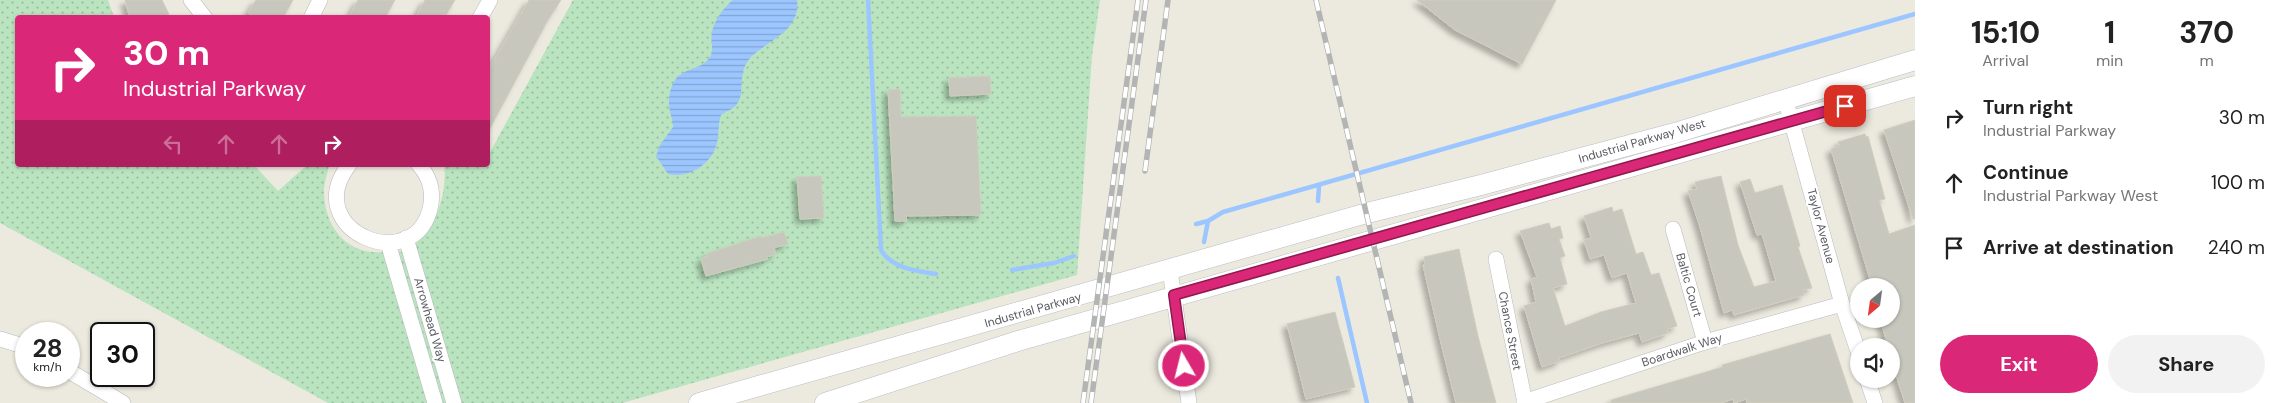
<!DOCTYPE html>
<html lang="en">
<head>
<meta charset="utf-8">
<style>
	body { margin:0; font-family:"DM Sans",sans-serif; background:#f2f2f2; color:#222; height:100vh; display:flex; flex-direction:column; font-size:19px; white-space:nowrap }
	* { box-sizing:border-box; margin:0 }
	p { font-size:16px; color:#767676 }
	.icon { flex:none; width:28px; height:28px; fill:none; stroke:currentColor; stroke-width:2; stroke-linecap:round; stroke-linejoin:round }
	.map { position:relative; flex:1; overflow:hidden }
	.drawer { display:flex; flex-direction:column; background:#fff; width:375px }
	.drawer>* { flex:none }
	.top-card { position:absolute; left:15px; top:15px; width:475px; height:152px; border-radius:5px; box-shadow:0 1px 4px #0004; background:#db2777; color:#fff; overflow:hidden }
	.needle { width:32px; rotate:209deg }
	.fabs { position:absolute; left:1850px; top:278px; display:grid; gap:10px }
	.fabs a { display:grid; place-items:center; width:50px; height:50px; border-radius:50%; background:#fff; box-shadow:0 1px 4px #0004; font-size:25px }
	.speed { position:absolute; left:15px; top:322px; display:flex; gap:10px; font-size:25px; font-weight:700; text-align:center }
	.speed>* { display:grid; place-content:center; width:65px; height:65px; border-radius:50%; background:#fff; box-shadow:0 1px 4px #0004; line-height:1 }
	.speed small { font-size:12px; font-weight:400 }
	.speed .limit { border:2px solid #111; border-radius:8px; background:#fff; color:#111 }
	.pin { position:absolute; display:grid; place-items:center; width:42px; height:42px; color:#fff; margin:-21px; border-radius:10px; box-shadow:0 2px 8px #0006 }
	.me { position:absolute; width:55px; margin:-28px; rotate:352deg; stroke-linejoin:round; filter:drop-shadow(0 0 4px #0008) }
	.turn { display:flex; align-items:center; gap:18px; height:105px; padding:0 25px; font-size:22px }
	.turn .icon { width:65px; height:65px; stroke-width:2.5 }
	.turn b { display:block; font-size:35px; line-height:42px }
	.lanes { display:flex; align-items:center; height:48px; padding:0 25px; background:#0003; justify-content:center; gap:25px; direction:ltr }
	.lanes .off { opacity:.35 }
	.eta { display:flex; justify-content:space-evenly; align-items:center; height:85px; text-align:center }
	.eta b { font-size:30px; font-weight:700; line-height:35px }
	.button { display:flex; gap:10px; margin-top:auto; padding:10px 25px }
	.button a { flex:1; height:58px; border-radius:30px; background:#db2777; color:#fff; font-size:20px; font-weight:700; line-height:58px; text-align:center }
	.button a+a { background:#f2f2f2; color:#222 }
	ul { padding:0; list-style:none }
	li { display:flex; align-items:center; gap:15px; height:65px; padding:0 25px }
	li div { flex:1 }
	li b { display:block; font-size:19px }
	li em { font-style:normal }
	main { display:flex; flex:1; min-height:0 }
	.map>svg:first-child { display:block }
</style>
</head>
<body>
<main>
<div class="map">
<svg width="1915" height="403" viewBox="0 0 1915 403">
	<defs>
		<pattern id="grass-dots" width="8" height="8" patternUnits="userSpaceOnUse" patternTransform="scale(1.25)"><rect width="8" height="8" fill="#bae4c0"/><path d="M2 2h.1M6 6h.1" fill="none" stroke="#9abc9f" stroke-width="1.8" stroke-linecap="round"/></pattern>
		<pattern id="water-rules" width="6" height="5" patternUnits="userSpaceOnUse" patternTransform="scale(1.25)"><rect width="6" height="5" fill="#9cc6ff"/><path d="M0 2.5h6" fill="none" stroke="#82a4d2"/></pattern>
		<filter id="shadow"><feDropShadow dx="-4.5" dy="4.5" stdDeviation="2.5" flood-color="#0004"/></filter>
	</defs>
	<rect width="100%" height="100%" fill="#eceadf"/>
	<path fill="url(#grass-dots)" d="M 0,0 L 108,0 L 114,17 L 18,18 L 18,165 L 254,165 L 278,191 L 307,165 L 329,165 C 328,172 325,180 324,188 C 323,226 346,256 385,252 C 391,251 399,252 404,250 C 434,239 448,193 444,165 L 488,165 L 488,156 L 573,0 L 1100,0 L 1092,56 L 1077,275 L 622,403 L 328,403 L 0,223 Z"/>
	<path fill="url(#water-rules)" d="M 733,0 L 797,0 C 801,30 769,40 751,57 C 736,73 746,93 737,104 C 734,109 726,111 721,115 C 718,124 719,134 717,143 C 712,164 689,179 668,174 L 656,156 L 660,145 L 673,127 C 673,119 669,112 669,104 C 670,60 702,76 711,55 C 714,48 710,40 712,32 C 714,21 724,7 733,0 Z"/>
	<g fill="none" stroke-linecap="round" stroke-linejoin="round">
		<g stroke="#9cc6ff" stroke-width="4.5">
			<path d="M 868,0 L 881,250 C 891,268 917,271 936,274"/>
			<path d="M 1318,201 L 1319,186"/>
			<path d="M 1196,224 L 1208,221"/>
			<path d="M 1204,242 L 1208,221 L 1223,212 L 1915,14"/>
			<path d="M 1012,270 L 1054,263 L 1074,256"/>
			<path d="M 1338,278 L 1367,403"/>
		</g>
	</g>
	<g fill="#c8c7be" stroke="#d0cdbd" filter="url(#shadow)">
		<path d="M 125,0 L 162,0 L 169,14 L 161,18 L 130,18 Z"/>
		<path d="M 256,0 L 293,0 L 283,18 L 255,18 L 248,13 Z"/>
		<path d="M 358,0 L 395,0 L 385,18 L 348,18 Z"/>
		<path d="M 425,0 L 455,0 L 446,15 L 443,14 L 441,18 L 415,18 Z"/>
		<path d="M 529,0 L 561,0 L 548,20 L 488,132 L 488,71 Z"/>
		<path d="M 1417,0 L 1556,0 L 1522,64 L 1455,30 Z"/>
		<path d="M 990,76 L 991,94 L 950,96 L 949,78 Z"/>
		<path d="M 900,89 L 901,117 L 976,116 L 981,215 L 906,216 L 907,221 L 895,221 L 888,90 Z"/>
		<path d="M 1915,120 L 1915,219 L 1913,219 L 1884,130 Z"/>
		<path d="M 1865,134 L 1866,137 L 1868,136 L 1885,199 L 1879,200 L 1889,234 L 1915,225 L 1915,403 L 1905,403 L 1891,359 L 1891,344 L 1888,345 L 1880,319 L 1891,319 L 1891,286 L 1872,286 L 1831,149 L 1840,146 L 1838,142 Z"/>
		<path d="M 821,176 L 824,218 L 800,219 L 797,177 Z"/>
		<path d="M 1721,176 L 1738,245 L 1754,287 L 1776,281 L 1762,234 L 1757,235 L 1740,182 L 1750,179 L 1755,193 L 1782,185 L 1800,246 L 1798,247 L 1812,288 L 1803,290 L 1804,295 L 1734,315 L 1732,310 L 1724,313 L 1700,227 L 1688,191 L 1697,189 L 1695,182 Z"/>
		<path d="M 1612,207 L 1613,212 L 1622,209 L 1636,254 L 1643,252 L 1651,275 L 1659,273 L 1677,326 L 1667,329 L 1668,333 L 1642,342 L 1639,333 L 1602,343 L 1559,358 L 1560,361 L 1542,367 L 1524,306 L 1536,302 L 1531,279 L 1537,277 L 1520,231 L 1549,223 L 1551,229 L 1560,226 L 1563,238 L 1559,239 L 1565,256 L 1560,258 L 1561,262 L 1567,284 L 1553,288 L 1565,326 L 1601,312 L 1636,303 L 1627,273 L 1612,278 L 1604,255 L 1590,259 L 1584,240 L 1591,238 L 1584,216 Z"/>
		<path d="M 784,232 L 788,244 L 774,248 L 776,254 L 767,257 L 768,259 L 706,276 L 701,259 L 707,256 L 706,254 L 761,236 L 761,238 Z"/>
		<path d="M 1459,249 L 1478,336 L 1496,403 L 1456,403 L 1442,347 L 1423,265 L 1425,264 L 1424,257 Z"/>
		<path d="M 1335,312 L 1355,387 L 1306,399 L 1287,324 Z"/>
		<path d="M 1830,334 L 1853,403 L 1747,403 L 1746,399 L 1734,403 L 1733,399 L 1720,403 L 1611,403 L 1611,400 L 1723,367 L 1722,365 Z"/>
	</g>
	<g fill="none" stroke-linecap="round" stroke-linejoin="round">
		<defs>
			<g id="minor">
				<path d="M 191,0 L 205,18"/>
				<path d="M 311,18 L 320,0"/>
				<path d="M 480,18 L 490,0"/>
				<path d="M 1785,98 L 1842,304 L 1859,354"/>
				<path d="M 349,165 C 298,231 418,280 431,204 C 433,190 429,176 419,165"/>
				<path d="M 1673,229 L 1705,342"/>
				<path d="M 406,238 L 454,403"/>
				<path d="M 388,243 L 435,403"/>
				<path d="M 1496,259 L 1525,403"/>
				<path d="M 1170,270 L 1189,403"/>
				<path d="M 0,339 L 26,347"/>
				<path d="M 69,371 L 123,403"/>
				<path d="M 1867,379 L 1875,403"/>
				<path d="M 1524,402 L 1705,342 L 1842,304"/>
			</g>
			<g id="secondary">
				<path d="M 699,403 L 1367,213 L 1481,185 L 1675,133 L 1915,60"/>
				<path d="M 825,403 L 1018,341 L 1915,86"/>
			</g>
		</defs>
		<use href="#minor" stroke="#b7b9be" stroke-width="16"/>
		<use href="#secondary" stroke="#babcc4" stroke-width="21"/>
		<use href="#minor" stroke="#fff" stroke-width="15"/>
		<use href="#secondary" stroke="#fff" stroke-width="20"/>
		<defs>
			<g id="rail">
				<path d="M 1316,0 L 1411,403"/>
				<path d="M 1145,171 L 1168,0"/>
				<path d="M 1083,403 L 1138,0"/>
				<path d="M 1091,403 L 1146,0"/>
			</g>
		</defs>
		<use href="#rail" stroke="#b3b4b4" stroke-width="5.5"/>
		<use href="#rail" stroke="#fff" stroke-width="4" stroke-dasharray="11" stroke-linecap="butt"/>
	</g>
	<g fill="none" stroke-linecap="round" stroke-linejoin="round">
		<defs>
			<path id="route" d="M 1184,366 L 1174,295 L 1845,106"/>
		</defs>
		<use href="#route" stroke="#8e194d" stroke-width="12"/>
		<use href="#route" stroke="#db2777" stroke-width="9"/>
	</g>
	<g text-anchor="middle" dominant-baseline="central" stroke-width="4.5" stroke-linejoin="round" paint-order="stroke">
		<g font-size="12" fill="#585b60" stroke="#fff">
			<text transform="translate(1642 141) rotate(-16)">Industrial Parkway West</text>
			<text transform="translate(1821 226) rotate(75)">Taylor Avenue</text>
			<text transform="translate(1689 285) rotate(74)">Baltic Court</text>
			<text transform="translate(1033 310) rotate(-16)">Industrial Parkway</text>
			<text transform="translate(430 320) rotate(74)">Arrowhead Way</text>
			<text transform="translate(1510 331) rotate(79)">Chance Street</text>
			<text transform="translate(1682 350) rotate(-18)">Boardwalk Way</text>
		</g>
	</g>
</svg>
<div class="fabs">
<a><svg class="needle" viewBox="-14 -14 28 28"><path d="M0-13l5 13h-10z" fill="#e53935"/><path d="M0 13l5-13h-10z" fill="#767676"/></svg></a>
<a><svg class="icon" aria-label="sound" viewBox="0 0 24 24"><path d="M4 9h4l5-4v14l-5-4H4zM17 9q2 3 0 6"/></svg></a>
</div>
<div class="speed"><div>28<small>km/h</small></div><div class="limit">30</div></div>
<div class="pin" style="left:1845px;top:106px;background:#d93025"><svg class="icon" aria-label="arrive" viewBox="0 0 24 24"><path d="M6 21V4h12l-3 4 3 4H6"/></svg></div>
<svg class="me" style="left:1184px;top:366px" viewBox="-20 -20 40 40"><circle r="17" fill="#db2777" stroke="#fff" stroke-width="3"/><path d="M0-11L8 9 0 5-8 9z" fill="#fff"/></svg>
<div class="top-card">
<div class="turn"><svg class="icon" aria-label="right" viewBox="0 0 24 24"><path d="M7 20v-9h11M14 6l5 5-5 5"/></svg><div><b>30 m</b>Industrial Parkway</div></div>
<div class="lanes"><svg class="icon off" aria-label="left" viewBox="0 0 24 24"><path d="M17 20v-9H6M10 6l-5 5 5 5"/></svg><svg class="icon off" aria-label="ahead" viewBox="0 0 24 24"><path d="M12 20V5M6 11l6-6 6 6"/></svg><svg class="icon off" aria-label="ahead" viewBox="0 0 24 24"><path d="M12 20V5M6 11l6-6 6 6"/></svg><svg class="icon" aria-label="right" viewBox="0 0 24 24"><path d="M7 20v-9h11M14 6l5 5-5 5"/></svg></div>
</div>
</div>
<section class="drawer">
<div class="eta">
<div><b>15:10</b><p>Arrival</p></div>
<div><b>1</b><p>min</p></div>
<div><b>370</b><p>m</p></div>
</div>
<ul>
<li><svg class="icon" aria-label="right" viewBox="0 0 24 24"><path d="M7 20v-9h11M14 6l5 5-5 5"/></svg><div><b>Turn right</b><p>Industrial Parkway</p></div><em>30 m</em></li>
<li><svg class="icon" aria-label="ahead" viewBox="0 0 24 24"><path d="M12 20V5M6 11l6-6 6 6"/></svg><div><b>Continue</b><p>Industrial Parkway West</p></div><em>100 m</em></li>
<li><svg class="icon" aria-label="arrive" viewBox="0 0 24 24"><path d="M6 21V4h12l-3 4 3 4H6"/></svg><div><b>Arrive at destination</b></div><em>240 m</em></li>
</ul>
<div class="button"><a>Exit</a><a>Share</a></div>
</section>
</main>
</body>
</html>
